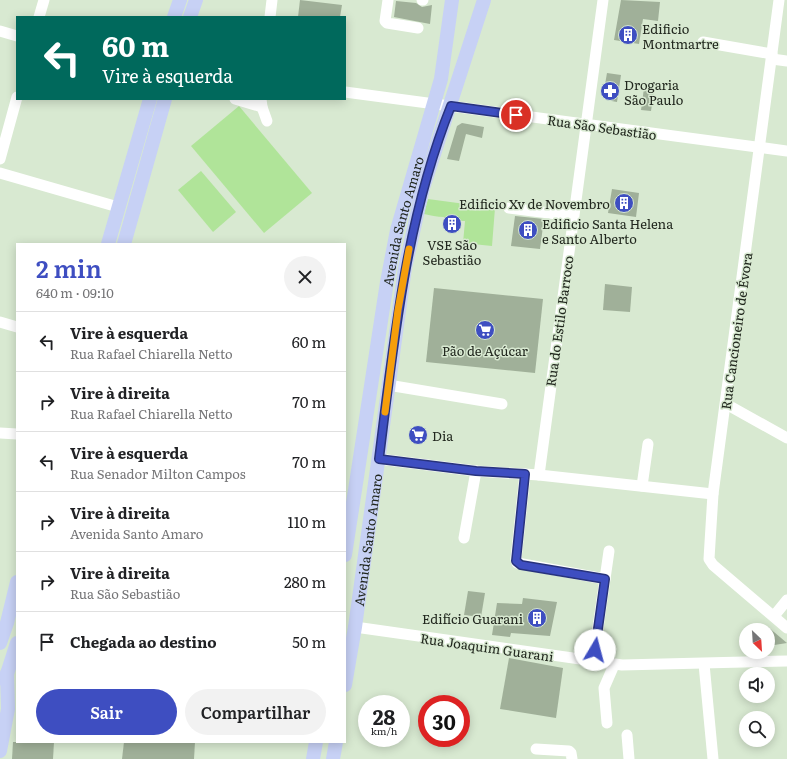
<!DOCTYPE html>
<html lang="pt">
<head>
<meta charset="utf-8">
<style>
	body { margin:0; font-family:Literata,serif; background:#f2f2f2; color:#202124; height:100vh; display:flex; flex-direction:column; font-size:15px; white-space:nowrap }
	* { box-sizing:border-box; margin:0 }
	p { font-size:13px; color:#757577 }
	.icon { flex:none; width:22px; height:22px; fill:none; stroke:currentColor; stroke-width:2; stroke-linecap:round; stroke-linejoin:round }
	.map { position:relative; flex:1; overflow:hidden }
	.details { position:absolute; left:16px; top:243px; width:330px; height:500px; display:flex; flex-direction:column; background:#fff; border-radius:0px; box-shadow:0 2px 10px #0003 }
	.details>* { flex:none }
	.guide { position:absolute; left:16px; top:16px; width:330px; height:84px; border-radius:0px; box-shadow:0 2px 10px #0003; background:#00695c; color:#fff; overflow:hidden }
	.needle { width:26px; rotate:155deg }
	.fabs { position:absolute; left:739px; top:623px; display:grid; gap:8px }
	.fabs a { display:grid; place-items:center; width:36px; height:36px; border-radius:50%; background:#fff; box-shadow:0 2px 10px #0003; font-size:20px }
	.speed { position:absolute; left:358px; top:695px; display:flex; gap:8px; font-size:20px; font-weight:700; text-align:center }
	.speed>* { display:grid; place-content:center; width:52px; height:52px; border-radius:50%; background:#fff; box-shadow:0 2px 10px #0003; line-height:1 }
	.speed small { font-size:10px; font-weight:400 }
	.speed .limit { border:6px solid #d22; background:#fff; color:#111 }
	.pin { position:absolute; display:grid; place-items:center; width:34px; height:34px; color:#fff; margin:-17px; border:2px solid #fff; border-radius:50%; box-shadow:0 1px 4px #0007 }
	.me { position:absolute; width:44px; margin:-22px; rotate:8deg; stroke-linejoin:round; filter:drop-shadow(0 0 3px #0008) }
	.turn { display:flex; align-items:center; gap:14px; height:84px; padding:0 20px; font-size:18px }
	.turn .icon { width:52px; height:52px; stroke-width:2.5 }
	.turn b { display:block; font-size:28px; line-height:34px }
	.round { display:grid; place-items:center; flex:none; width:42px; height:42px; border-radius:21px; background:#f2f2f2 }
	.head { display:flex; align-items:center; justify-content:space-between; height:68px; padding:0 20px }
	h1 { font-size:24px; font-weight:600; line-height:30px; color:#3e4ec1 }
	.cta { display:flex; gap:8px; margin-top:auto; padding:8px 20px }
	.cta a { flex:1; height:46px; border-radius:24px; background:#3e4ec1; color:#fff; font-size:16px; font-weight:600; line-height:46px; text-align:center }
	.cta a+a { background:#f2f2f2; color:#202124 }
	ul { padding:0; list-style:none }
	li { display:flex; align-items:center; gap:12px; height:60px; padding:0 20px; border-top:1px solid #e0e0e0 }
	li div { flex:1 }
	li b { display:block; font-size:15px }
	li em { font-style:normal }
	.map>svg:first-child { display:block }
</style>
</head>
<body>
<div class="map">
<svg width="787" height="759" viewBox="0 0 787 759">
	<rect width="100%" height="100%" fill="#d8e9d1"/>
	<g fill="#b0e499">
		<path d="M 239,106 L 312,193 L 264,233 L 191,146 Z"/>
		<path d="M 201,171 L 236,212 L 213,232 L 178,190 Z"/>
		<path d="M 428,199 L 495,208 L 492,246 L 463,243 L 465,221 L 461,221 C 455,213 451,218 444,217 C 437,217 430,215 424,214 Z"/>
	</g>
	<g fill="#a0b099">
		<path d="M 300,0 L 342,5 L 340,17 L 298,17 Z"/>
		<path d="M 621,0 L 660,2 L 658,21 L 643,19 L 639,44 L 614,40 Z"/>
		<path d="M 396,1 L 416,3 L 422,7 L 432,5 L 430,24 L 394,17 Z"/>
		<path d="M 607,73 L 621,75 L 617,102 L 606,100 L 603,96 Z"/>
		<path d="M 644,88 L 654,89 L 651,111 L 641,110 Z"/>
		<path d="M 462,123 L 484,127 L 482,138 L 466,134 L 459,161 L 447,159 L 457,126 Z"/>
		<path d="M 612,189 L 639,193 L 636,217 L 608,213 Z"/>
		<circle cx="452" cy="224" r="9"/>
		<path d="M 515,216 L 544,219 L 540,249 L 511,246 Z"/>
		<path d="M 605,284 L 632,287 L 630,312 L 603,310 Z"/>
		<path d="M 434,288 L 543,299 L 535,373 L 426,362 Z"/>
		<path d="M 468,591 L 485,593 L 481,617 L 464,615 Z"/>
		<path d="M 523,598 L 557,602 L 550,636 L 511,633 L 510,637 L 492,635 L 497,603 L 522,604 Z"/>
		<path d="M 768,627 L 787,643 L 768,646 Z"/>
		<path d="M 509,658 L 563,668 L 556,718 L 500,709 Z"/>
		<path d="M 13,742 L 54,742 L 53,759 L 12,759 Z"/>
		<path d="M 124,742 L 195,742 L 194,759 L 122,759 Z"/>
	</g>
	<g fill="none" stroke-linecap="round" stroke-linejoin="round">
		<g stroke="#fff" stroke-width="11">
			<path d="M 388,0 L 385,21 L 387,23 L 418,28"/>
			<path d="M 422,0 L 423,0"/>
			<path d="M 779,0 L 713,494 L 709,559 L 713,565 L 787,628"/>
			<path d="M 39,17 L 44,0"/>
			<path d="M 270,17 L 272,0"/>
			<path d="M 0,31 L 17,36"/>
			<path d="M 703,42 L 772,54"/>
			<path d="M 772,59 L 787,61"/>
			<path d="M 345,92 L 787,151"/>
			<path d="M 235,99 L 262,107"/>
			<path d="M 261,99 L 262,107 L 267,121"/>
			<path d="M 0,159 L 17,97"/>
			<path d="M 0,173 L 118,207"/>
			<path d="M 509,208 L 573,216"/>
			<path d="M 0,322 L 17,327"/>
			<path d="M 388,385 L 502,404"/>
			<path d="M 726,404 L 787,438"/>
			<path d="M 0,433 L 17,434"/>
			<path d="M 379,459 L 476,471 L 539,475 L 713,494"/>
			<path d="M 525,474 L 516,559 L 517,563 L 605,579"/>
			<path d="M 539,475 L 603,0"/>
			<path d="M 642,486 L 648,444"/>
			<path d="M 464,538 L 476,471"/>
			<path d="M 774,616 L 787,600"/>
			<path d="M 355,627 L 622,665 L 787,661"/>
			<path d="M 593,662 L 609,551"/>
			<path d="M 704,664 L 713,759"/>
			<path d="M 607,723 L 604,688 L 614,665"/>
			<path d="M 627,735 L 629,759"/>
			<path d="M 536,749 L 569,751 L 571,753 L 572,759"/>
		</g>
		<g stroke="#c7d1f5" stroke-width="14">
			<path d="M 174,17 L 180,0"/>
			<path d="M 190,17 L 196,0"/>
			<path d="M 108,244 L 150,99"/>
			<path d="M 124,244 L 165,99"/>
			<path id="s1" d="M 345,555 L 387,282 L 397,230 L 441,79 L 452,0"/>
			<path d="M 0,643 L 7,623 L 17,582"/>
			<path d="M 5,680 L 17,643"/>
			<path id="s2" d="M 345,685 L 355,627 L 405,268 L 423,188 L 484,0"/>
			<path d="M 0,751 L 8,709 L 7,673"/>
			<path d="M 313,759 L 316,742"/>
			<path d="M 333,759 L 336,742"/>
		</g>
	</g>
	<g fill="none" stroke-linecap="round" stroke-linejoin="round">
		<defs>
			<path id="route" d="M 516,115 L 451,106 C 406,218 394,340 379,459 L 476,471 L 525,474 L 516,561 L 521,565 L 605,579 L 595,650"/>
		</defs>
		<use href="#route" stroke="#28337d" stroke-width="10"/>
		<use href="#route" stroke="#3e4ec1" stroke-width="7"/>
		<path stroke="#f59e0b" stroke-width="7" d="M 385,412 L 398,310 L 409,249"/>
	</g>
	<defs>
		<symbol id="building-disc" viewBox="-11 -11 22 22"><circle r="9.5" fill="#3e4ec1" stroke="#d8e9d1"/><path d="M-4-6H4V6H1V3H-1V6H-4ZM-2.5-4.3h1.7v1.8h-1.7ZM.8-4.3h1.7v1.8H.8ZM-2.5-1h1.7V.8h-1.7ZM.8-1h1.7V.8H.8Z" fill="#fff"/></symbol>
		<symbol id="pharmacy-disc" viewBox="-11 -11 22 22"><circle r="9.5" fill="#3e4ec1" stroke="#d8e9d1"/><path d="M-2-6h4v4h4v4h-4v4h-4v-4h-4v-4h4Z" fill="#fff"/></symbol>
		<symbol id="supermarket-disc" viewBox="-11 -11 22 22"><circle r="9.5" fill="#3e4ec1" stroke="#d8e9d1"/><path d="M-6-5.5h2.5l.6 2H6L4.5 2H-2.5L-4.4-4H-6ZM-1.5 3.2a1.3 1.3 0 1 0 .1 0ZM3 3.2a1.3 1.3 0 1 0 .1 0Z" fill="#fff"/></symbol>
	</defs>
	<g fill-rule="evenodd">
		<use href="#building-disc" x="617" y="24" width="22" height="22"/>
		<use href="#pharmacy-disc" x="599" y="80" width="22" height="22"/>
		<use href="#building-disc" x="613" y="192" width="22" height="22"/>
		<use href="#building-disc" x="441" y="213" width="22" height="22"/>
		<use href="#building-disc" x="517" y="219" width="22" height="22"/>
		<use href="#supermarket-disc" x="474" y="319" width="22" height="22"/>
		<use href="#supermarket-disc" x="407" y="424" width="22" height="22"/>
		<use href="#building-disc" x="526" y="607" width="22" height="22"/>
	</g>
	<g text-anchor="middle" dominant-baseline="central" stroke-width="3" stroke-linejoin="round" paint-order="stroke">
		<g font-size="13" fill="#21271e" stroke="#d8e9d1" text-anchor="start">
			<text x="642" y="28">Edificio<tspan x="642" dy="15">Montmartre</tspan></text>
			<text x="624" y="84">Drogaria<tspan x="624" dy="15">São Paulo</tspan></text>
			<text x="610" y="203" text-anchor="end">Edificio Xv de Novembro</text>
			<text x="542" y="223">Edificio Santa Helena<tspan x="542" dy="15">e Santo Alberto</tspan></text>
			<text x="452" y="244" text-anchor="middle">VSE São<tspan x="452" dy="15">Sebastião</tspan></text>
			<text x="485" y="350" text-anchor="middle">Pão de Açúcar</text>
			<text x="432" y="435">Dia</text>
			<text x="523" y="618" text-anchor="end">Edifício Guarani</text>
		</g>
		<g font-size="13" fill="#21271e" stroke="#d8e9d1">
			<text transform="translate(602 127) rotate(8)">Rua São Sebastião</text>
			<text stroke="none"><textPath href="#s1" startOffset="339">Avenida Santo Amaro</textPath></text>
			<text transform="translate(559 321) rotate(-82)">Rua do Estilo Barroco</text>
			<text transform="translate(736 331) rotate(-82)">Rua Cancioneiro de Évora</text>
			<text stroke="none"><textPath href="#s2" startOffset="147">Avenida Santo Amaro</textPath></text>
			<text transform="translate(487 647) rotate(8)">Rua Joaquim Guarani</text>
		</g>
	</g>
</svg>
<div class="fabs">
<a><svg class="needle" viewBox="-14 -14 28 28"><path d="M0-13l5 13h-10z" fill="#e53935"/><path d="M0 13l5-13h-10z" fill="#757577"/></svg></a>
<a><svg class="icon" aria-label="sound" viewBox="0 0 24 24"><path d="M4 9h4l5-4v14l-5-4H4zM17 9q2 3 0 6"/></svg></a>
<a><svg class="icon" aria-label="search" viewBox="0 0 24 24"><circle cx="10" cy="10" r="6"/><path d="M15 15l6 6"/></svg></a>
</div>
<div class="speed"><div>28<small>km/h</small></div><div class="limit">30</div></div>
<div class="pin" style="left:516px;top:115px;background:#d93025"><svg class="icon" aria-label="arrive" viewBox="0 0 24 24"><path d="M6 21V4h12l-3 4 3 4H6"/></svg></div>
<svg class="me" style="left:595px;top:650px" viewBox="-20 -20 40 40"><circle r="19" fill="#fff"/><path d="M0-13L10 11 0 6-10 11z" fill="#3e4ec1"/></svg>
<div class="guide">
<div class="turn"><svg class="icon" aria-label="left" viewBox="0 0 24 24"><path d="M17 20v-9H6M10 6l-5 5 5 5"/></svg><div><b>60 m</b>Vire à esquerda</div></div>
</div>
<section class="details">
<div class="head"><div><h1>2 min</h1><p>640 m · 09:10</p></div><a class="round"><svg class="icon" aria-label="close" viewBox="0 0 24 24"><path d="M6 6l12 12M18 6L6 18"/></svg></a></div>
<ul>
<li><svg class="icon" aria-label="left" viewBox="0 0 24 24"><path d="M17 20v-9H6M10 6l-5 5 5 5"/></svg><div><b>Vire à esquerda</b><p>Rua Rafael Chiarella Netto</p></div><em>60 m</em></li>
<li><svg class="icon" aria-label="right" viewBox="0 0 24 24"><path d="M7 20v-9h11M14 6l5 5-5 5"/></svg><div><b>Vire à direita</b><p>Rua Rafael Chiarella Netto</p></div><em>70 m</em></li>
<li><svg class="icon" aria-label="left" viewBox="0 0 24 24"><path d="M17 20v-9H6M10 6l-5 5 5 5"/></svg><div><b>Vire à esquerda</b><p>Rua Senador Milton Campos</p></div><em>70 m</em></li>
<li><svg class="icon" aria-label="right" viewBox="0 0 24 24"><path d="M7 20v-9h11M14 6l5 5-5 5"/></svg><div><b>Vire à direita</b><p>Avenida Santo Amaro</p></div><em>110 m</em></li>
<li><svg class="icon" aria-label="right" viewBox="0 0 24 24"><path d="M7 20v-9h11M14 6l5 5-5 5"/></svg><div><b>Vire à direita</b><p>Rua São Sebastião</p></div><em>280 m</em></li>
<li><svg class="icon" aria-label="arrive" viewBox="0 0 24 24"><path d="M6 21V4h12l-3 4 3 4H6"/></svg><div><b>Chegada ao destino</b></div><em>50 m</em></li>
</ul>
<div class="cta"><a>Sair</a><a>Compartilhar</a></div>
</section>
</div>
</body>
</html>
